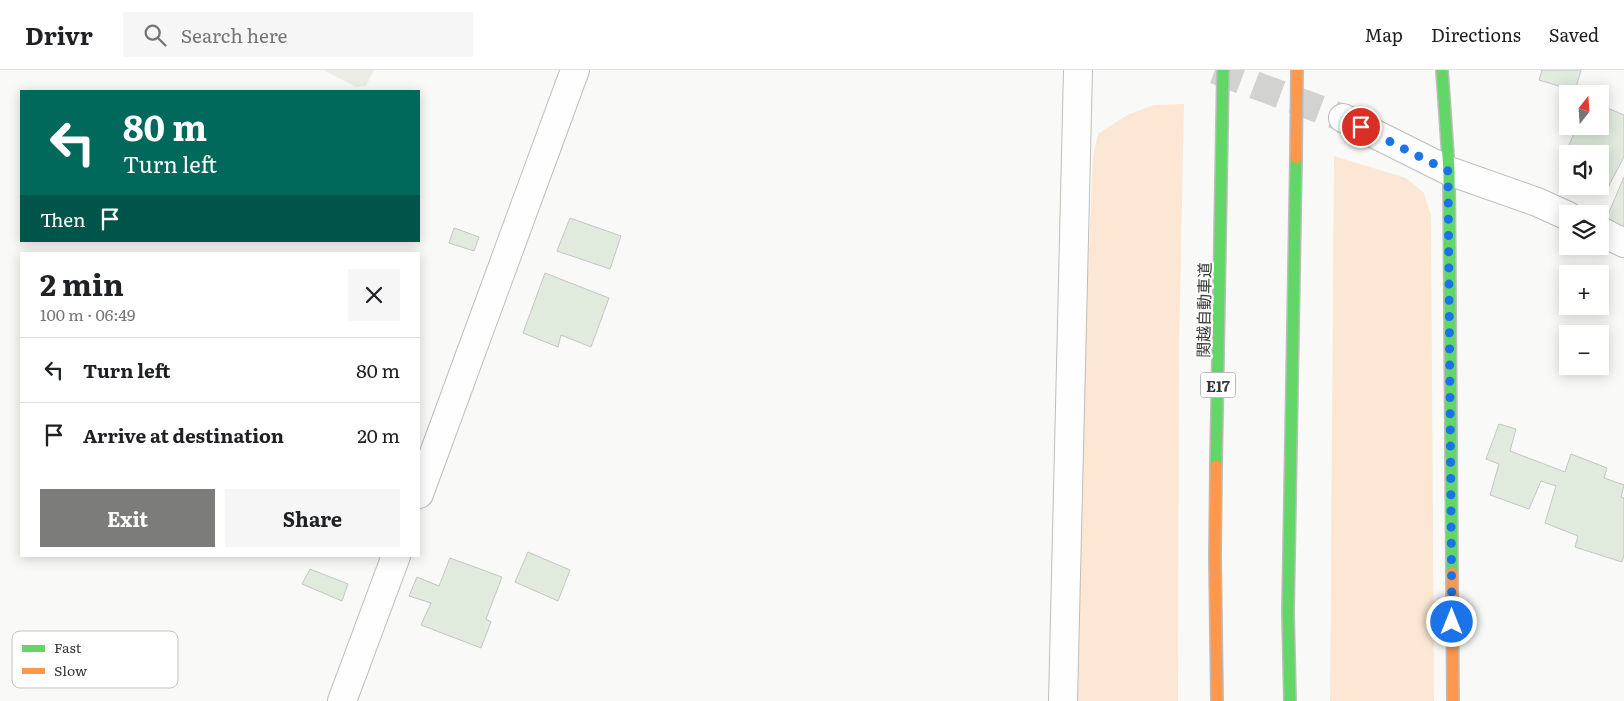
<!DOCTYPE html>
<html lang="en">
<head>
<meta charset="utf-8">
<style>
	body { margin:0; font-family:Literata,"Noto Sans JP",serif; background:#f6f6f6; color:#202124; height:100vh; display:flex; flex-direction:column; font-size:19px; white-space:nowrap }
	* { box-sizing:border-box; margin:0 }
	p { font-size:16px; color:#757577 }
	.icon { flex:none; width:28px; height:28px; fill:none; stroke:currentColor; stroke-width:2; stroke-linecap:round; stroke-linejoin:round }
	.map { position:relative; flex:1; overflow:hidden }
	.details { position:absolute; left:20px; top:182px; width:400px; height:305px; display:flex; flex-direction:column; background:#fff; border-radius:0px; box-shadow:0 2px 12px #0003 }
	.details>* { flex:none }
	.guide { position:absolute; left:20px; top:20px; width:400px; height:152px; border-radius:0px; box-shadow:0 2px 12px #0003; background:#00695c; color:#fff; overflow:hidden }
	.needle { width:32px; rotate:17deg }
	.controls { position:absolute; left:1559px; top:15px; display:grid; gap:10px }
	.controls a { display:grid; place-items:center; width:50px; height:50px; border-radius:0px; background:#fff; box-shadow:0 2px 12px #0003; font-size:25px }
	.pin { position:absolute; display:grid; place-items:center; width:42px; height:42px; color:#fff; margin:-21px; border:2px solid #fff; border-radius:50%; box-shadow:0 1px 5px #0007 }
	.me { position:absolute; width:55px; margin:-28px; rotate:0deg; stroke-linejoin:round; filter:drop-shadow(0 0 4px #0008) }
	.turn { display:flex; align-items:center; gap:18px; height:105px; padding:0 20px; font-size:22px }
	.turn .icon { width:65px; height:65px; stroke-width:2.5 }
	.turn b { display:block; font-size:35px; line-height:42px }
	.then { display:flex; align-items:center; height:48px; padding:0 20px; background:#0003; gap:10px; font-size:19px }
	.round { display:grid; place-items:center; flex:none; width:52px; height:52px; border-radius:0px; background:#f6f6f6 }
	.headline { display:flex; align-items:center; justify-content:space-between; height:85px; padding:0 20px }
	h1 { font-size:30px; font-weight:700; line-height:38px }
	.primary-button { display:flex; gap:10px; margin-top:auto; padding:10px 20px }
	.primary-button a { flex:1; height:58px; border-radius:0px; background:#7c7c7b; color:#fff; font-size:20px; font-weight:700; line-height:58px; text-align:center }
	.primary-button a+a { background:#f6f6f6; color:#202124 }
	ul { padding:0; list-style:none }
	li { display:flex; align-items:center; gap:15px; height:65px; padding:0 20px; border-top:1px solid #e0e0e0 }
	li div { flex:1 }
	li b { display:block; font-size:19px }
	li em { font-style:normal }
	header { display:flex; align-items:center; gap:30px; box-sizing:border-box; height:70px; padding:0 25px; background:#fff; border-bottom:1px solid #e0e0e0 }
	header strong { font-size:24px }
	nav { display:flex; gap:28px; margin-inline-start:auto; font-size:18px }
	.search { width:350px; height:45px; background:#f6f6f6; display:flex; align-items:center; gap:12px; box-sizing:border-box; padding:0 18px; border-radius:0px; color:#757577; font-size:19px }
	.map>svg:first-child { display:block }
</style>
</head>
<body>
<header>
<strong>Drivr</strong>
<div class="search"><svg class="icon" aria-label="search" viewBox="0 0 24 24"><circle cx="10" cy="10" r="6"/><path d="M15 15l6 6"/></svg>Search here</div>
<nav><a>Map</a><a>Directions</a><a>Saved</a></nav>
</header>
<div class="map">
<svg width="1624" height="631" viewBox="0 0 1624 631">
	<rect width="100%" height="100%" fill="#f9faf8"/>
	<path fill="#ecede7" d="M 323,0 L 374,0 L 366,16 L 356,17 Z"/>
	<g fill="#fbe7d3">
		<path d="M 1184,34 L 1179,279 L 1178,631 L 1075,631 L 1082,339 L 1093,87 L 1098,64 L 1127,45 L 1154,35 Z"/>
		<path d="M 1334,86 L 1406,108 L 1424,123 L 1431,146 L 1434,631 L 1330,631 Z"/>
	</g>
	<g fill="#e0ebde" stroke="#c4c5c4">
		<path d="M 1542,0 L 1581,0 L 1575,21 L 1539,10 Z"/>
		<path d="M 1600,35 L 1624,45 L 1624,87 L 1606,121 L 1596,116 L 1600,116 L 1600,84 L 1568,84 L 1568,103 L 1559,99 L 1577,56 L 1600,56 Z"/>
		<path d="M 1624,107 L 1624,157 L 1606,149 Z"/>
		<path d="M 570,148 L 621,166 L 610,199 L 557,181 Z"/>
		<path d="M 454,158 L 479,167 L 474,181 L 449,173 Z"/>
		<path d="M 545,203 L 609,228 L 591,277 L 561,265 L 558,277 L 523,263 Z"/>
		<path d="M 1499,354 L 1516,359 L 1510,381 L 1565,402 L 1571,384 L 1607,398 L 1604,408 L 1624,415 L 1621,427 L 1624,428 L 1624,485 L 1622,492 L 1575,477 L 1578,466 L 1545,453 L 1556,416 L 1541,411 L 1529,439 L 1490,425 L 1499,394 L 1486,389 Z"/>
		<path d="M 528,482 L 570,500 L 558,531 L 515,512 Z"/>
		<path d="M 450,488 L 502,507 L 486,549 L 491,552 L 481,578 L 421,555 L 431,533 L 409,526 L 417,507 L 439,516 Z"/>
		<path d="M 310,499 L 348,514 L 342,531 L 302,514 Z"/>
	</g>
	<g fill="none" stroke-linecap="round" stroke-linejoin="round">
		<path stroke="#d2d3d1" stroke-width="28" stroke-dasharray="28 14" stroke-linecap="butt" d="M 1215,0 L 1343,48"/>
		<defs>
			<g id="street">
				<path d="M 1343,48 L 1449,101 L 1537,132 L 1568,146"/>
				<path d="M 1600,161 L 1624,173"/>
				<path d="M 419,424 L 575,0"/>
				<path d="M 342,631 L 396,486"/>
				<path d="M 1063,631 L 1078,0"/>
			</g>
			<g id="fast">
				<path d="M 1442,0 L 1449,101 L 1452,503"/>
				<path d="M 1216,396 L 1223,0"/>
				<path d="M 1290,631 L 1288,542 L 1296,88"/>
			</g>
			<g id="slow">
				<path d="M 1296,88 L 1297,0"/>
				<path d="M 1216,396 L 1215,487 L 1217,631"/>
				<path d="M 1452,503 L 1453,631"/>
			</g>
		</defs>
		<use href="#street" stroke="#bcbdbc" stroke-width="30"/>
		<use href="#fast" stroke="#bcbdbc" stroke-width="14"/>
		<use href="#slow" stroke="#bcbdbc" stroke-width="14"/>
		<use href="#street" stroke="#fefefe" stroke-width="28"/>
		<use href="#fast" stroke="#63d668" stroke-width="11"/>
		<use href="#slow" stroke="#ff974d" stroke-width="11"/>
	</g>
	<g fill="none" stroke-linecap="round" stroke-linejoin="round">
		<path stroke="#1a73e8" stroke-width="9" stroke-dasharray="0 16.2" d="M 1361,57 L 1448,101 L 1452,552"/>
	</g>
	<g text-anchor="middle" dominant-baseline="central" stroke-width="4.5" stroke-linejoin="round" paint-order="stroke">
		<rect fill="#fff" stroke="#747473" stroke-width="1" x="1200.5" y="302.5" width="35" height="25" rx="4"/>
		<g font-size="15" font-weight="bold" fill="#383837">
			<text x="1218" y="315">E17</text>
		</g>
		<g font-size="16" fill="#383837" stroke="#fff">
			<text transform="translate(1203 240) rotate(-89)">関越自動車道</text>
		</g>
	</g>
	<rect x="12" y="561" width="166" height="57" rx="8" fill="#fff" stroke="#c3c3c3" stroke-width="1"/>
	<rect x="22" y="575" width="23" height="7" fill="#63d668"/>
	<rect x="22" y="598" width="23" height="6" fill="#ff974d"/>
	<g font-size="14" fill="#383837">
		<text x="54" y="583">Fast</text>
		<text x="54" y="606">Slow</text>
	</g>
</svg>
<div class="controls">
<a><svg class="needle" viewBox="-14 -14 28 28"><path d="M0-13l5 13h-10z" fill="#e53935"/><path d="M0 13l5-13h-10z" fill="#757577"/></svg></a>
<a><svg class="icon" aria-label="sound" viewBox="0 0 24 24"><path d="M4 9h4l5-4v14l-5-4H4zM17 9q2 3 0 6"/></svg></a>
<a><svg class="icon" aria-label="layers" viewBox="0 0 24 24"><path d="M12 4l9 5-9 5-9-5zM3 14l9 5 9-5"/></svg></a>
<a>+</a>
<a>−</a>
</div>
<div class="pin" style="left:1361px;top:57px;background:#d93025"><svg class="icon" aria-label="arrive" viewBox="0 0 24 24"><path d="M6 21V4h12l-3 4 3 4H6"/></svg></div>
<svg class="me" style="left:1452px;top:552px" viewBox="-20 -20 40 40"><circle r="17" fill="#1a73e8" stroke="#fff" stroke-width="3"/><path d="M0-11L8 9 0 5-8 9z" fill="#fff"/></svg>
<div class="guide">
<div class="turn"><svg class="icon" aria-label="left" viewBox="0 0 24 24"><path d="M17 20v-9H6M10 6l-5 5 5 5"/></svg><div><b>80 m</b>Turn left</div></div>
<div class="then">Then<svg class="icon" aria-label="arrive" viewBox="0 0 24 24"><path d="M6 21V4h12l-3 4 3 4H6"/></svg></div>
</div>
<section class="details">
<div class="headline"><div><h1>2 min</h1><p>100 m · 06:49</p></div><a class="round"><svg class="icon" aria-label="close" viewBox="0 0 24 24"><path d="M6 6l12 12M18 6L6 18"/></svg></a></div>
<ul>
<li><svg class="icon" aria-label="left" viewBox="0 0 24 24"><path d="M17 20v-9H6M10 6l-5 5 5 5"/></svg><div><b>Turn left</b></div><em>80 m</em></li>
<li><svg class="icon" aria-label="arrive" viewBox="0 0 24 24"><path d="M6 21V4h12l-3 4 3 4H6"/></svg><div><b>Arrive at destination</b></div><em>20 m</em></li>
</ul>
<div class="primary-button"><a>Exit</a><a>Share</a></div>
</section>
</div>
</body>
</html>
